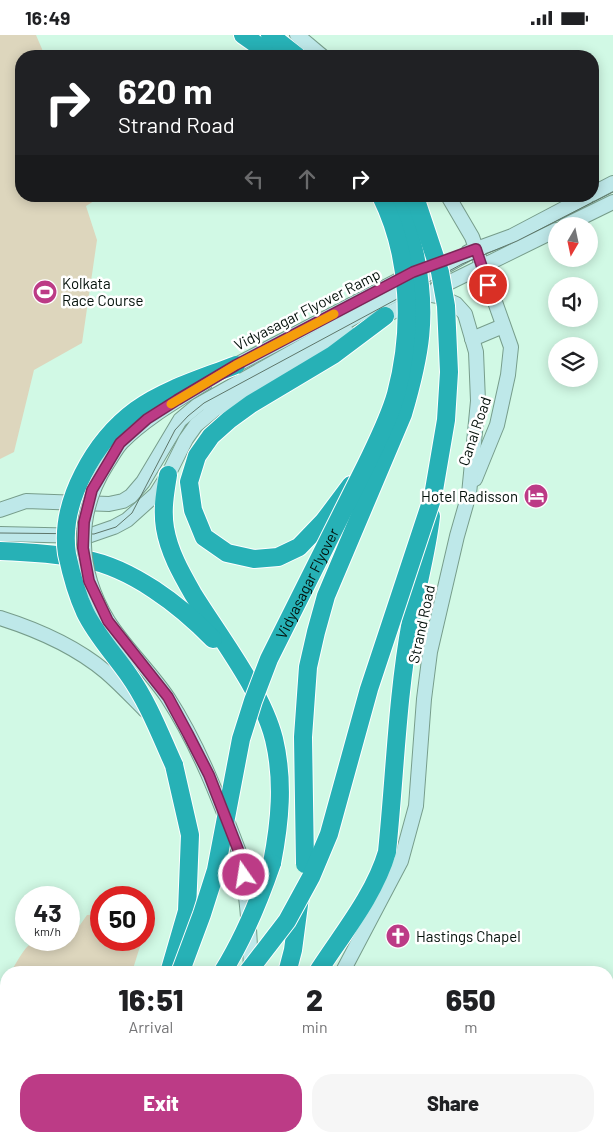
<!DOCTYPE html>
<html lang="en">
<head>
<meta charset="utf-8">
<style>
	body { margin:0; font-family:Barlow,sans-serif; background:#f6f6f6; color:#202124; height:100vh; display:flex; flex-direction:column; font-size:19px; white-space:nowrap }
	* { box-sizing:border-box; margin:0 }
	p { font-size:16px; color:#757577 }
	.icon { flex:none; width:28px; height:28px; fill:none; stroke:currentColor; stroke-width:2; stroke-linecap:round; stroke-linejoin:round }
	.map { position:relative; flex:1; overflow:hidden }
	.panel { position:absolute; left:0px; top:931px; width:614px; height:176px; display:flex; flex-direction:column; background:#fff; border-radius:20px 20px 0 0; box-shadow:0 2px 12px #0003 }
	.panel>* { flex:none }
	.banner { position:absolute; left:15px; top:15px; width:584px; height:152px; border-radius:20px; box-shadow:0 2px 12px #0003; background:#202124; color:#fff; overflow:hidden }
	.needle { width:32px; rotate:189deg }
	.tools { position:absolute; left:548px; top:182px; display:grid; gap:10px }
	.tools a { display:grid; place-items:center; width:50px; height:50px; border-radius:50%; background:#fff; box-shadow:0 2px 12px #0003; font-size:25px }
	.speed { position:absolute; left:15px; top:851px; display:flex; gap:10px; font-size:25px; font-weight:700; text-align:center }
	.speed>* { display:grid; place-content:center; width:65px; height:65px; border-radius:50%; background:#fff; box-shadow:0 2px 12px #0003; line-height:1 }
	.speed small { font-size:12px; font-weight:400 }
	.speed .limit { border:8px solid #d22; background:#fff; color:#111 }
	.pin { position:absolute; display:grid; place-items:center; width:42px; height:42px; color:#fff; margin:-21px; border:2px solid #fff; border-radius:50%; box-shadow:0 1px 5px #0007 }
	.me { position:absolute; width:55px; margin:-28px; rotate:347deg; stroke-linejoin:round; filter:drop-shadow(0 0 4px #0008) }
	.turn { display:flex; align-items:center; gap:18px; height:105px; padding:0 20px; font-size:22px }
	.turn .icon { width:65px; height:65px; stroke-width:2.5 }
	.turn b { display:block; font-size:35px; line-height:42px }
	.lanes { display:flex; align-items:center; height:48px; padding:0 20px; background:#0003; justify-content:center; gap:25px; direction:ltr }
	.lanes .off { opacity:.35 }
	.eta { display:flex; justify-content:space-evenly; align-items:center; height:85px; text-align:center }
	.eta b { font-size:30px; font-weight:800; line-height:35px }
	.button { display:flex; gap:10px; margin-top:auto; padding:10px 20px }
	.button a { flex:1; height:58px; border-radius:20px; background:#bc3b86; color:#fff; font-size:20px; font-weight:800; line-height:58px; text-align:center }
	.button a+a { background:#f6f6f6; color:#202124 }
	.status { display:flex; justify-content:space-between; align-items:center; height:35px; padding:0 25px; background:#fff; direction:ltr }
	.status svg { height:14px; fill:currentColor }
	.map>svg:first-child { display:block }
</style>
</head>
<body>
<div class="status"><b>16:49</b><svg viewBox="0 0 49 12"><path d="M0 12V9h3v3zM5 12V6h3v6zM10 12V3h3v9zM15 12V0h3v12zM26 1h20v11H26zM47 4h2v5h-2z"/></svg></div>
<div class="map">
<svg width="613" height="1107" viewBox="0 0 613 1107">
	<rect width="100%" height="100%" fill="#d1f9e5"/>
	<g fill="#ddd6bd">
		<path d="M 0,0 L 36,0 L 45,21 L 21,21 L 21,161 L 102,161 L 86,171 L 97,205 L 82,308 L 34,335 L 14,417 L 0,424 Z"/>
		<path d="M 101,879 L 101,905 L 142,905 L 132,937 L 11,937 C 31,902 29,905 69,905 L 69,890 L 74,887 L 80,890 L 87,880 Z"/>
		<path d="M 613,991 L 613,1051 L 608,1049 L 608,1004 Z"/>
	</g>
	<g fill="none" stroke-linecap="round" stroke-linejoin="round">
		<defs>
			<g id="secondary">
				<path d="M 297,0 L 322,21"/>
				<path d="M 592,159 L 613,148"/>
				<path d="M 448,161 L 472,202 L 511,312 L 508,340 L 497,390 L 475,444"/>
				<path d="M 564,191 L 613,167"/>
				<path d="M 468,217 L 512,201 L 588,161"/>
				<path d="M 436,254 L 556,195"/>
				<path d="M 376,286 L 414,265"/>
				<path d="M 472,304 L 503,291"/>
				<path d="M 236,330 L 412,238"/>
				<path d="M 0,475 L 26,466 L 109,469 L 123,466 L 131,461 L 143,447 L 180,385 L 198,370 L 476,214"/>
				<path d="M 0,499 L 88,501 L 114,492 L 127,485 L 156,459 L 168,440 L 186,404 L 196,390 L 214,375 L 350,299"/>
				<path d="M 0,583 C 38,595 75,611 106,637 C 120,649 132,662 145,675"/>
				<path d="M 239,817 C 247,856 250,897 251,937"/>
				<path d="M 342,938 L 401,826 L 416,771 L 424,664 L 430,617 L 457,501 L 469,459 L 478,366 L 476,317 L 465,279 L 456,269 L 438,261 L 426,259"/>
				<path d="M 193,1107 L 197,1101"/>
				<path d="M 245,1107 L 248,1101"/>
			</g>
			<g id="highway">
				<path d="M 243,0 L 273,21"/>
				<path d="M 270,0 L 297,21"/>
				<path d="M 168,440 C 165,458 162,475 165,493 C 169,517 181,538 193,559 C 219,601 262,656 274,704 C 284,746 280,787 272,828"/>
				<path d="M 351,450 L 324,486 L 299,512 L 278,522 L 254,524 L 227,518 L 204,502 L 193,475 L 189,447 L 197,421 L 211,401 L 229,385 L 251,369 L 333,320 L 385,281"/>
				<path d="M 0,516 C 28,517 57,519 84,524 C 132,533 180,570 213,604"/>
				<path d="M 169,938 L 187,876 L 190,800 L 174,730"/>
				<path d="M 287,938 L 293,915 L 300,862"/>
				<path d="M 317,938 C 342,899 374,861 387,817 C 395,740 397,662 411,586 C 417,551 427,517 431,481"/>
				<path d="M 73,1107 L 78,1101"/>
				<path d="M 109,1107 L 114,1101"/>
				<path d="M 236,1107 L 238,1101"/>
			</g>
		</defs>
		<use href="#secondary" stroke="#779d8b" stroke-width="16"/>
		<use href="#highway" stroke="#fff" stroke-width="20"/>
		<use href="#secondary" stroke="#bee8e9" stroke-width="14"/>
		<use href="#highway" stroke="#27b1b6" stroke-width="18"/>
		<path stroke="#5d766a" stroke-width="1" d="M 0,498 L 94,499 L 116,492 L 132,478 L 175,395 L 188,381 L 204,368 L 462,229 L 517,206 L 613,157"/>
		<defs>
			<path id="secondary-bridge" d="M 208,346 C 178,365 147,382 122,407 C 116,413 112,422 107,429 C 75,479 77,535 108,586 C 125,613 150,636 168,663 C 199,711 219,764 239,817"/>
			<g id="highway-bridge">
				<path d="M 174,730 C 160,699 148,667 128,639 C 114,619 96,600 85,577 C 77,560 71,538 67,519 C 59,467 95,405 136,375 C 165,354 203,343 236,330"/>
				<path d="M 305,829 L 303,702 L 308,632 L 316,597 L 326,561 L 403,379 C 420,321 428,280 415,220 C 410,199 405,180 395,161"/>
				<path id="s1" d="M 180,938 L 202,879 L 216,835 L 241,704 L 253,666 L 269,624 L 366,430 C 377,407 389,384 396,359 C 413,295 411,222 381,161"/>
				<path d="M 222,938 C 244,903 259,866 272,828"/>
				<path d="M 247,938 L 287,886 L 311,842 L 329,799 L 369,654 L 433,461 L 446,385 L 449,337 L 446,271 L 440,237 L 418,171 L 412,161"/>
			</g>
		</defs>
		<use href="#secondary-bridge" stroke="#779d8b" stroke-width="16" stroke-linecap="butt"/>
		<use href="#highway-bridge" stroke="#fff" stroke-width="20" stroke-linecap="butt"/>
		<use href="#secondary-bridge" stroke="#bee8e9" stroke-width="14"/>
		<use href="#highway-bridge" stroke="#27b1b6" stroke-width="18"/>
	</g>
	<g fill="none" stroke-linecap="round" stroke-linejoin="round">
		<defs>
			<path id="route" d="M 244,840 L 239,817 L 209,740 L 188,699 L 168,662 L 108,586 L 89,546 L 83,513 L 84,487 L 92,455 L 120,408 L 147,384 L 177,365 L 236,330 L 413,237 L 476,214 L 488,250"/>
		</defs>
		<use href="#route" stroke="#7a2657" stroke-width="12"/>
		<use href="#route" stroke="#bc3b86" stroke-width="9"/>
		<path stroke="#f59e0b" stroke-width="9" d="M 171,369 L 236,330 L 334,279"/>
	</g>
	<defs>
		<symbol id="stadium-disc" viewBox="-11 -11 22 22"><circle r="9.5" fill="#bc3b86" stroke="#fff"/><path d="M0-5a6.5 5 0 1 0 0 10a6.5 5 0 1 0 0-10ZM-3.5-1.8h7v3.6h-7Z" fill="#fff"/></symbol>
		<symbol id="hotel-disc" viewBox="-11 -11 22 22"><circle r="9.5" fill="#bc3b86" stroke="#fff"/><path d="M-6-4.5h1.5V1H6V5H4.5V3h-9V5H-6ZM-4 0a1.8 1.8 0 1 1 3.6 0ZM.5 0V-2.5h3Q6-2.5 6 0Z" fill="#fff"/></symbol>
		<symbol id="church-disc" viewBox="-11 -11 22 22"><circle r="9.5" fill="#bc3b86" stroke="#fff"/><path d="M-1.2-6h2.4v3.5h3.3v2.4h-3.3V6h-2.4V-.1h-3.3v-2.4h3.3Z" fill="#fff"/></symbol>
	</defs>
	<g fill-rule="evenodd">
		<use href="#stadium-disc" x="31" y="243" width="28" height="28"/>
		<use href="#hotel-disc" x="522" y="447" width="28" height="28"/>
		<use href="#church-disc" x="384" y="887" width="28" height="28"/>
	</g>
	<g text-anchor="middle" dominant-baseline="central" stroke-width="5" stroke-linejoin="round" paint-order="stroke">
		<g font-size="15" fill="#03100a" stroke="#fff" text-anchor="start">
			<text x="62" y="248">Kolkata<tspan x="62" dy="17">Race Course</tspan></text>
			<text x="518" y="461" text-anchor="end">Hotel Radisson</text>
			<text x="416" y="901">Hastings Chapel</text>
		</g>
		<g font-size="15" fill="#03100a" stroke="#fff">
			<text transform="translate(307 274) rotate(-27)">Vidyasagar Flyover Ramp</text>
			<text transform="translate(474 396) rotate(-71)">Canal Road</text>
			<text stroke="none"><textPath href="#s1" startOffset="412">Vidyasagar Flyover</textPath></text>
			<text transform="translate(421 589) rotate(-78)">Strand Road</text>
		</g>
	</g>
</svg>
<div class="tools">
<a><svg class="needle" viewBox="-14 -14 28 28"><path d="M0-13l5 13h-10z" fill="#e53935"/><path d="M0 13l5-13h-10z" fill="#757577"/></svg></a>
<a><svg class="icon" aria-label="sound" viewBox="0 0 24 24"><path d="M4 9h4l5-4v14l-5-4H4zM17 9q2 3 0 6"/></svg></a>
<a><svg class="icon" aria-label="layers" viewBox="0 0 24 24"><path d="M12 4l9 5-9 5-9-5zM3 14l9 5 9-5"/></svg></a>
</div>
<div class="speed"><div>43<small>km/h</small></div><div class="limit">50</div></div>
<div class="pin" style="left:488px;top:250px;background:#d93025"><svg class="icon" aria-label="arrive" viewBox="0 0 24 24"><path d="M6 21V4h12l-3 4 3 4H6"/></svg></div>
<svg class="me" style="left:244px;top:840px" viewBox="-20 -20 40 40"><circle r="17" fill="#bc3b86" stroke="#fff" stroke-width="3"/><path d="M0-11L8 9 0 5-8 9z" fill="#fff"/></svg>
<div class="banner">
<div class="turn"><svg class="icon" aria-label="right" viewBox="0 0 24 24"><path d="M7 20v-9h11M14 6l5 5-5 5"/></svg><div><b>620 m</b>Strand Road</div></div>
<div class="lanes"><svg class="icon off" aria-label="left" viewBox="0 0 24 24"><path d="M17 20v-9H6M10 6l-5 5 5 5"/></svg><svg class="icon off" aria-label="ahead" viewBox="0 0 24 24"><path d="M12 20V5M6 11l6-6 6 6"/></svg><svg class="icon" aria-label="right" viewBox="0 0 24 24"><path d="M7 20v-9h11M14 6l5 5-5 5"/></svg></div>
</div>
<section class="panel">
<div class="eta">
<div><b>16:51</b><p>Arrival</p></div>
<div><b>2</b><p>min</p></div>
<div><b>650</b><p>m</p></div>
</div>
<div class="button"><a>Exit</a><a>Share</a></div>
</section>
</div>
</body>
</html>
